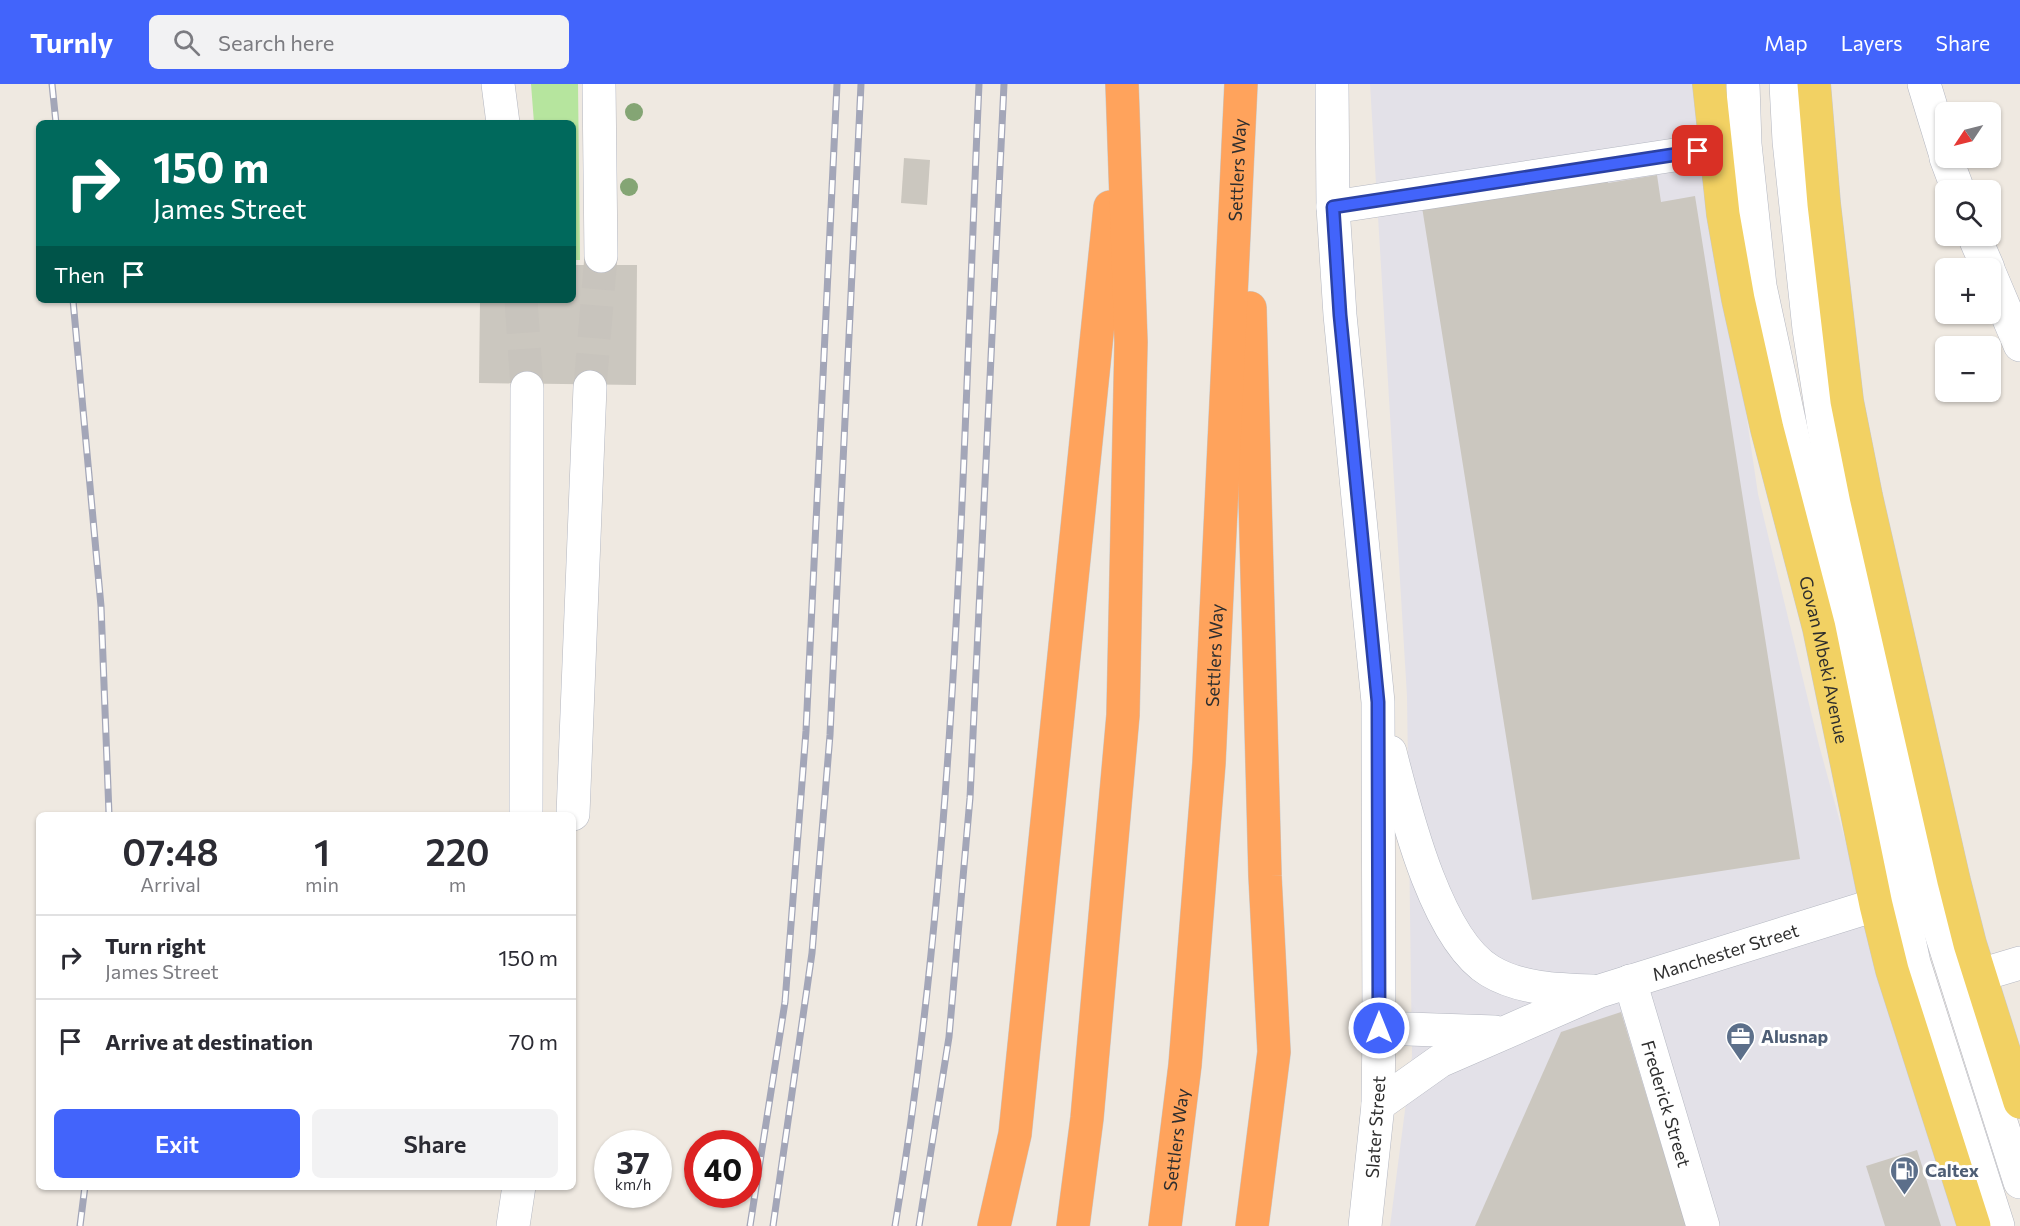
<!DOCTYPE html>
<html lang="en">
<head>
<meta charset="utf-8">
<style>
	body { margin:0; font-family:Commissioner,sans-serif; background:#f2f2f3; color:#2b2b33; height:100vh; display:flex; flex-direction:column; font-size:22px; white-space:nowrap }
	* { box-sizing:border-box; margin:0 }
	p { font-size:20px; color:#7c7c81 }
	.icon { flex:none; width:33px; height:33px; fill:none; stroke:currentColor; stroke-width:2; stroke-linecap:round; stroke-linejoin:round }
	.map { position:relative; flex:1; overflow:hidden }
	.side { position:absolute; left:36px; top:728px; width:540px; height:378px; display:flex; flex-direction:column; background:#fff; border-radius:9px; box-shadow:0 2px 4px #0004 }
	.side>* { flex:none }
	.guide { position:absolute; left:36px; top:36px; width:540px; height:183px; border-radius:9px; box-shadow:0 2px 4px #0004; background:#00695c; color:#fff; overflow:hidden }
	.needle { width:39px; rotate:235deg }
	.controls { position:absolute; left:1935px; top:18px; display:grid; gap:12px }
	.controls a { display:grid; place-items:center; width:66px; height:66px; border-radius:9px; background:#fff; box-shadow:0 2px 4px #0004; font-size:30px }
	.speed { position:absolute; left:594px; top:1046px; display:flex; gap:12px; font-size:30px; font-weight:700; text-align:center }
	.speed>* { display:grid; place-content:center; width:78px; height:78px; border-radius:50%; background:#fff; box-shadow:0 2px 4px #0004; line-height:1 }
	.speed small { font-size:15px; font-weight:400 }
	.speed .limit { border:9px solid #d22; background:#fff; color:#111 }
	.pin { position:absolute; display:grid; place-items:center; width:51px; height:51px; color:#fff; margin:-26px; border-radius:12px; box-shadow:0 3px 9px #0006 }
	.me { position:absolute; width:66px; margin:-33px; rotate:0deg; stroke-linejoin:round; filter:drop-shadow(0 0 4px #0008) }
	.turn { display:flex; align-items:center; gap:21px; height:126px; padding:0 18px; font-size:27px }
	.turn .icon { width:78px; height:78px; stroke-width:2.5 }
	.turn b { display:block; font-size:42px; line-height:51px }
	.then { display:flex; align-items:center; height:57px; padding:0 18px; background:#0003; gap:12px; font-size:22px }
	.eta { display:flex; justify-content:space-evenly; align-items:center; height:102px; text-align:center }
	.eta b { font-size:36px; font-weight:600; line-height:42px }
	.cta { display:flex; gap:12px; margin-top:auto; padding:12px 18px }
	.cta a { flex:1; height:69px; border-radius:9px; background:#4264fb; color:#fff; font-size:24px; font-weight:600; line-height:69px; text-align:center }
	.cta a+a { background:#f2f2f3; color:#2b2b33 }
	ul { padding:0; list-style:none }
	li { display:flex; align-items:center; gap:18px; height:84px; padding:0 18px; border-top:2px solid #e1e1e2 }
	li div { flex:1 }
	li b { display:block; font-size:22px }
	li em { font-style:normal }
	header { display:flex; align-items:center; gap:36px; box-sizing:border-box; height:84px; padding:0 30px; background:#4264fb; color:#fff }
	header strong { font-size:28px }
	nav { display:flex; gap:33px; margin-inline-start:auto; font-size:21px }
	.search { width:420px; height:54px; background:#f2f2f3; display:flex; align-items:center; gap:15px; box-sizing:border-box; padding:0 21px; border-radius:9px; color:#7c7c81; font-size:22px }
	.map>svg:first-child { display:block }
</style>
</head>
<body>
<header>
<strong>Turnly</strong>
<div class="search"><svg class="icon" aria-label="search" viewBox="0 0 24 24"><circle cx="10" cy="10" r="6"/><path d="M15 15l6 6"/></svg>Search here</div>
<nav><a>Map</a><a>Layers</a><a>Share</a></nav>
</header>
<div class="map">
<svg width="2020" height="1142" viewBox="0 0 2020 1142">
	<rect width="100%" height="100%" fill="#efe9e1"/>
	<path fill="#e3e1e8" d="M 1370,0 L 1700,0 L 1701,27 L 1758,410 L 1819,661 L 1899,954 L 1958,1142 L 1390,1142 L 1412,972 L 1407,612 Z"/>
	<path fill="#b6e59e" d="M 531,0 L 578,0 L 580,176 L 573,176 L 573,39 L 534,39 Z"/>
	<g fill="#cbc7bf">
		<path d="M 904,74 L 930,76 L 927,121 L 901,119 Z"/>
		<path d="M 1606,84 L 1608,99 L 1657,91 L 1661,118 L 1695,112 L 1800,775 L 1532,816 L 1422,123 Z"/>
		<path d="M 573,181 L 637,181 L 636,301 L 479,299 L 480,216 L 573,216 Z"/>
		<path d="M 1621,928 L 1686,1142 L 1475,1142 L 1561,948 Z"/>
		<path d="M 1917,1066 L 1941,1142 L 1885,1142 L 1866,1082 Z"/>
	</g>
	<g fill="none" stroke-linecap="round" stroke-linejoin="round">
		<g stroke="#c8c4bd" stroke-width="33" stroke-dasharray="33 16" stroke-linecap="butt">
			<path d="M 521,216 L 527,304"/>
			<path d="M 590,303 L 601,172"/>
		</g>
		<defs>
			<g id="minor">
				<path d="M 498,0 L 503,39"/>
				<path d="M 599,0 L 601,172"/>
				<path d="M 1332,0 L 1333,123 L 1340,231 L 1378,618 L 1379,944 L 1378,1021 L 1365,1142"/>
				<path d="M 1743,0 L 1745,60 L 1760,202 L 1787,327 L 1834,540 L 1862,637 L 1914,879 L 1998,1142"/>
				<path d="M 1786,0 L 1789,57 L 1809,245 L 1824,343 L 1841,431 L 1927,805 L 2020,1098"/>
				<path d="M 1924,0 L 1946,72"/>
				<path d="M 1946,74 L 1958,106"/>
				<path d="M 1333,123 L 1714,65"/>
				<path d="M 1974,152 L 1988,184"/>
				<path d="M 1990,190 L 2020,261"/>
				<path d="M 1390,668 C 1405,726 1436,855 1490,887 C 1520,905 1558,906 1593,907"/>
				<path d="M 526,730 L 527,304"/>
				<path d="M 573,730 L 590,303"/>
				<path d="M 1980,891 L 2020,879"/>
				<path id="s1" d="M 1630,897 L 1703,1142"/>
				<path d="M 1379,944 L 1495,948"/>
				<path id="s2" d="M 1378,1021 L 1440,977 L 1600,907 L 1904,812"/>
				<path d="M 513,1142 L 519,1102"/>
			</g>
			<g id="major">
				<path id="s3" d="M 1709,0 L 1723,130 L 1738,215 L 1767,345 L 1819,544 L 1876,821 L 1892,886 L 1974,1142"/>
				<path d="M 1814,0 L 1824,120 L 1847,317 L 1866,412 L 1954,797 L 1970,860 L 2020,1018"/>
			</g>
			<g id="highway">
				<path d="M 1250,224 L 1265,792 L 1274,968 L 1252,1142"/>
				<path d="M 994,1142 L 1015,1050 L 1110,123"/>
				<path d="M 1073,1142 L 1087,1034 L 1123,631 L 1131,258 L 1122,0"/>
				<path id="s4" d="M 1165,1142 L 1185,981 L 1209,679 L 1241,0"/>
			</g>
		</defs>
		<use href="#minor" stroke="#b4b7c1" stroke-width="34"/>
		<use href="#major" stroke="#c9c9c9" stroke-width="34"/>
		<use href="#highway" stroke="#c9c9c9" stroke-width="34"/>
		<use href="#minor" stroke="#fff" stroke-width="33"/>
		<use href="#major" stroke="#f2d163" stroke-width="33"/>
		<use href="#highway" stroke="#ffa35c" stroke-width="33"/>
		<defs>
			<g id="rail">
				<path d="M 52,0 L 56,39"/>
				<path d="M 73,216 L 101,522 L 109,730"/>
				<path d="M 80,1142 L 85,1102"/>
				<path d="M 750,1142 L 785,918 L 806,647 L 837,0"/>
				<path d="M 773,1142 L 812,869 L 830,651 L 861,0"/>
				<path d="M 895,1142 C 958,765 962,381 979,0"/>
				<path d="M 919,1142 L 949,953 L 970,714 L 1004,0"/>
			</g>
		</defs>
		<use href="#rail" stroke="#a3a6b8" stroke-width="7"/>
		<use href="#rail" stroke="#fff" stroke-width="4.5" stroke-dasharray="14" stroke-linecap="butt"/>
	</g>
	<g fill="#84a574">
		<circle cx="634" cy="28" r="9"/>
		<circle cx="629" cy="103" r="9"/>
	</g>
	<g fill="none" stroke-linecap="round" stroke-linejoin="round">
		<defs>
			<path id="route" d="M 1379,944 L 1378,618 L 1340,231 L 1333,123 L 1698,67"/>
		</defs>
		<use href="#route" stroke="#2b41a3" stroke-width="15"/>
		<use href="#route" stroke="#4264fb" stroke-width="10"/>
	</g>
	<defs>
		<symbol id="office-pin" viewBox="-11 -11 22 30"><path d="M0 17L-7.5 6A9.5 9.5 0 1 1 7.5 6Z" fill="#5c6f8a" stroke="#fff"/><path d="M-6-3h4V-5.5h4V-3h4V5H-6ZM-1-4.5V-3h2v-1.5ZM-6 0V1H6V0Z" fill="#fff"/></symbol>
		<symbol id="fuel-pin" viewBox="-11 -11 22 30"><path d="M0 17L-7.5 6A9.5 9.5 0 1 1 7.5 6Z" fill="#5c6f8a" stroke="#fff"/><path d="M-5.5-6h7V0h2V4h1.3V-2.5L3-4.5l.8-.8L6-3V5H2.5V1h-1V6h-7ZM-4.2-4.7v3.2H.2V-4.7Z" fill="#fff"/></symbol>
	</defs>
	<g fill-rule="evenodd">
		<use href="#office-pin" x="1724" y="936" width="33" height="45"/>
		<use href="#fuel-pin" x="1888" y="1070" width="33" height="45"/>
	</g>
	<g text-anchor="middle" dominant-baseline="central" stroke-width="6" stroke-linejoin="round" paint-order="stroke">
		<g font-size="18" fill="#2e2e2e" stroke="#fff">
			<text stroke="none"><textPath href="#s4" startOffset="1059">Settlers Way</textPath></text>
			<text stroke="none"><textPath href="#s4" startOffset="573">Settlers Way</textPath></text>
			<text stroke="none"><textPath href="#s3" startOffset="588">Govan Mbeki Avenue</textPath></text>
			<text stroke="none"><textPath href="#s2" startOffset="382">Manchester Street</textPath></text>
			<text stroke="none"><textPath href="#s1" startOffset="128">Frederick Street</textPath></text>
			<text transform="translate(1375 1043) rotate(-86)">Slater Street</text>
			<text stroke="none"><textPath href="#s4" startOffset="87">Settlers Way</textPath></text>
		</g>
		<g font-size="18" font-weight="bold" fill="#4e5e75" stroke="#fff" text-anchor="start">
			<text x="1761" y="952">Alusnap</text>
			<text x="1925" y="1086">Caltex</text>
		</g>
	</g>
</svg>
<div class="controls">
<a><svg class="needle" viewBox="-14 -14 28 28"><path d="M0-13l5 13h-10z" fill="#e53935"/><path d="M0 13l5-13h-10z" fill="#7c7c81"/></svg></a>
<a><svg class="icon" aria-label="search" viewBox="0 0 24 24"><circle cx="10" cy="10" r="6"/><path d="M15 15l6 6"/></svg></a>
<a>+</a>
<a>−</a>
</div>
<div class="speed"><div>37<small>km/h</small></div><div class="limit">40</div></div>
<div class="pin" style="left:1698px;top:67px;background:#d93025"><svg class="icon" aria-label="arrive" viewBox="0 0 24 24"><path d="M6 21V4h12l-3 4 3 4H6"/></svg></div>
<svg class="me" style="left:1379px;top:944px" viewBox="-20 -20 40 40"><circle r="17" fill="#4264fb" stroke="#fff" stroke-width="3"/><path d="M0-11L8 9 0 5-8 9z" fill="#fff"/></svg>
<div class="guide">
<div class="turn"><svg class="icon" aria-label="right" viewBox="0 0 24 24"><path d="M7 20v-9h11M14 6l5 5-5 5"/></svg><div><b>150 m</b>James Street</div></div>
<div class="then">Then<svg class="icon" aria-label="arrive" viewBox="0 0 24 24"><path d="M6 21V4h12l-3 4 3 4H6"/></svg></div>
</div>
<section class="side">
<div class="eta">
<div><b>07:48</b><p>Arrival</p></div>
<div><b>1</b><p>min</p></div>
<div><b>220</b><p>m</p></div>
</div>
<ul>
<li><svg class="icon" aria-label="right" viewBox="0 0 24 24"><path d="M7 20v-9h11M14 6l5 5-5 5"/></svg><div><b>Turn right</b><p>James Street</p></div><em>150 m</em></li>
<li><svg class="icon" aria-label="arrive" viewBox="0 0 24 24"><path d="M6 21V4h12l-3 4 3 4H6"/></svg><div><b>Arrive at destination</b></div><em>70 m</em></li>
</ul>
<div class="cta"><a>Exit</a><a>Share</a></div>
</section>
</div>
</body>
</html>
